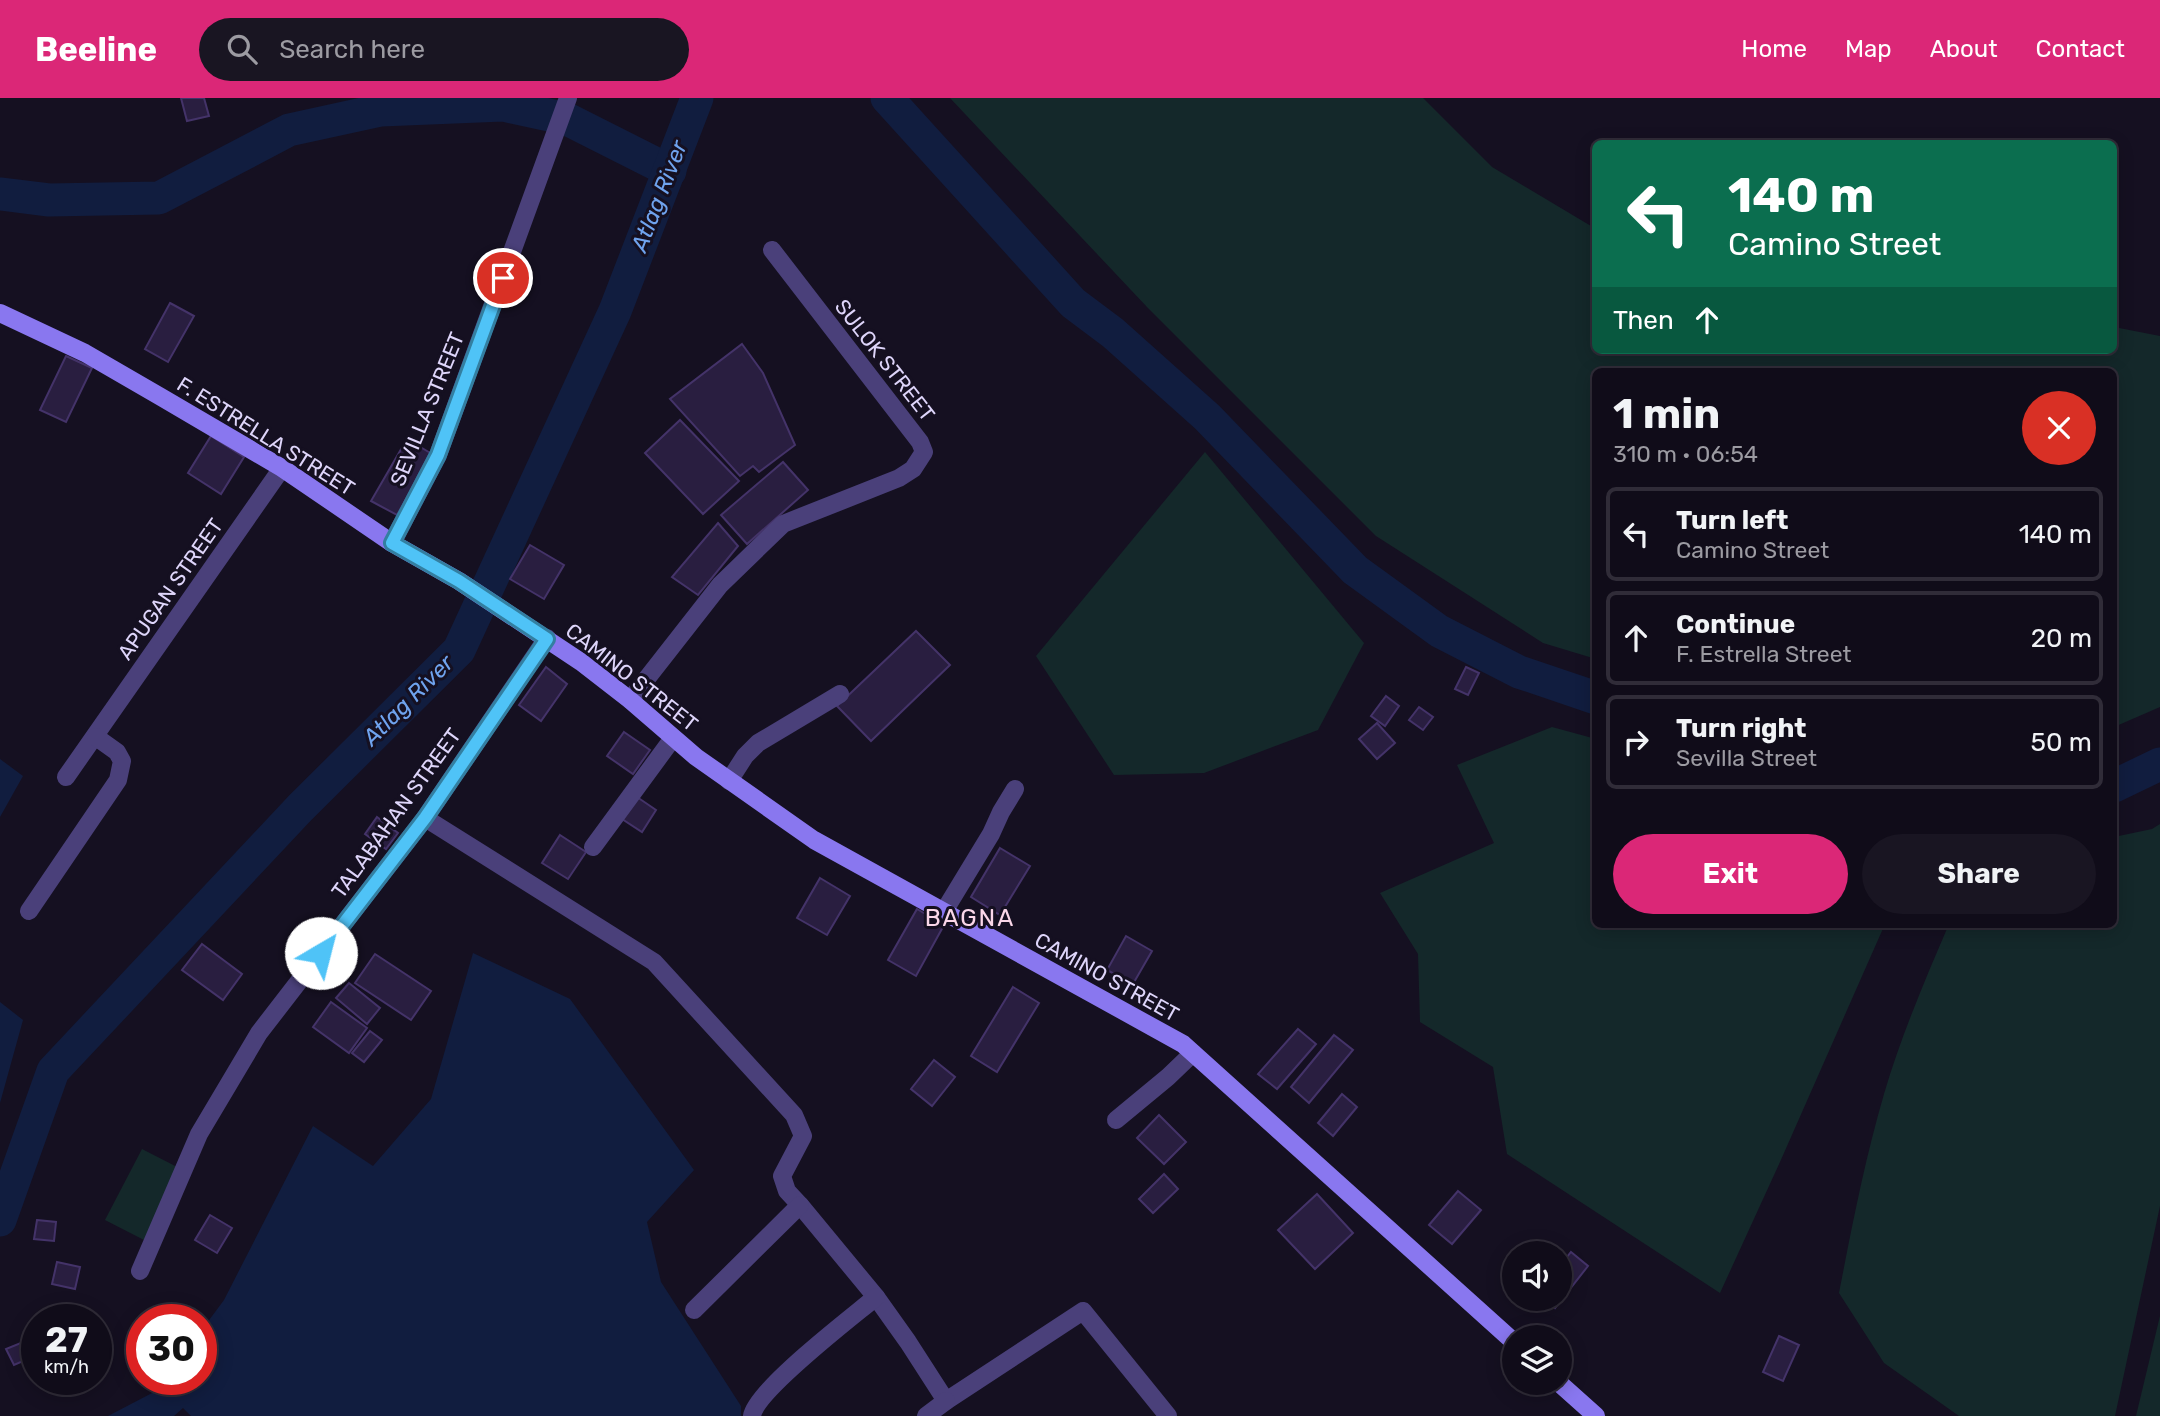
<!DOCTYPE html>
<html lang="en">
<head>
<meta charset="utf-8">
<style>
	body { margin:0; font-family:Rubik,sans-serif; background:#191522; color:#f1f3f6; height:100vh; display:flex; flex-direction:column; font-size:26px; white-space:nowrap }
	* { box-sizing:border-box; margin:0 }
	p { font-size:23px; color:#9c9ba2 }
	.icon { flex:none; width:38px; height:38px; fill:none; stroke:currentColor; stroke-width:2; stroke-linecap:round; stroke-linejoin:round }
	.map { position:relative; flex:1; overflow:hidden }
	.panel { position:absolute; left:1592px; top:270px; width:525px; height:560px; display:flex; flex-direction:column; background:#100c19; border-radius:10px; box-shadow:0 4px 18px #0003,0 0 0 2px #302c38 }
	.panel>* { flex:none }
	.top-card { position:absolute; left:1592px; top:42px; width:525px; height:214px; border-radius:10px; box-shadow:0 4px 18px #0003,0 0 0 2px #302c38; background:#0b6e4f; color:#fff; overflow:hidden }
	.tools { position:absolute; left:1502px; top:1143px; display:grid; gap:14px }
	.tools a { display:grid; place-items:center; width:70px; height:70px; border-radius:50%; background:#100c19; box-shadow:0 4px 18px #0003,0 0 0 2px #302c38; font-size:35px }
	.speed { position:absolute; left:21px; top:1206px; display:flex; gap:14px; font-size:35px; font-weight:700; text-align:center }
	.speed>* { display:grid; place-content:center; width:91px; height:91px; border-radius:50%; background:#100c19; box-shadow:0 4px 18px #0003,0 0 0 2px #302c38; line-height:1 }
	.speed small { font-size:18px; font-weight:400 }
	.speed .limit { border:10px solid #d22; background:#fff; color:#111 }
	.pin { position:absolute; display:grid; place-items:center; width:60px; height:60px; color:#fff; margin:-30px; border:4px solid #fff; border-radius:50%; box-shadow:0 2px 7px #0007 }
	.me { position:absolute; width:77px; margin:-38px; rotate:37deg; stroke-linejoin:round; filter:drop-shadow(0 0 5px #0008) }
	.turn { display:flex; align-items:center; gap:24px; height:147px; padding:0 21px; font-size:32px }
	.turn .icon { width:91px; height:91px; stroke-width:2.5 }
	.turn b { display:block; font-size:49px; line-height:60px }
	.then { display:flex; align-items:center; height:66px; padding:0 21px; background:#0003; gap:14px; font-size:26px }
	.round { display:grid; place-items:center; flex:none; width:74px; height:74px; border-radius:37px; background:#191522 }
	.headline { display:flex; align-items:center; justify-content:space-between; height:119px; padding:0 21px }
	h1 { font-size:42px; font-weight:700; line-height:52px }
	.cta { display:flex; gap:14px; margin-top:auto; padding:14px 21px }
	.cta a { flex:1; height:80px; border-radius:42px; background:#db2777; color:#fff; font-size:28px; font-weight:700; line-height:80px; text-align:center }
	.cta a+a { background:#191522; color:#f1f3f6 }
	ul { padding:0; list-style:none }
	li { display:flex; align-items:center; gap:21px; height:94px; margin:0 14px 10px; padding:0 7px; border:4px solid #302c38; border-radius:10px }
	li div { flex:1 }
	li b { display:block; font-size:26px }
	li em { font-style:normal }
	header { display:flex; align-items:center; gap:42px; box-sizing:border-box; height:98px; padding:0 35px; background:#db2777; color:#fff }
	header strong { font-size:33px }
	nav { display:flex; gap:38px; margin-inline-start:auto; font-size:24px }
	.search { width:490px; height:63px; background:#191522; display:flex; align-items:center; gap:18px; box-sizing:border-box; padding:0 24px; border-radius:38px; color:#9c9ba2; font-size:26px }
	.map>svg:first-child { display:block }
</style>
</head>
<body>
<header>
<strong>Beeline</strong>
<div class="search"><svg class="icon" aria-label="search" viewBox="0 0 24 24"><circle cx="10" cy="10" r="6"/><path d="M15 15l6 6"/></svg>Search here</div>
<nav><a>Home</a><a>Map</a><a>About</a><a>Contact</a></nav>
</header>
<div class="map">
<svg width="2160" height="1318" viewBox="0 0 2160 1318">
	<rect width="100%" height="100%" fill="#151021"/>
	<g fill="#14282a">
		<path d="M 950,0 L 1423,0 L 1492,69 L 1596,131 L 1596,252 L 2114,252 L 2114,229 L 2160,238 L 2160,609 L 2114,629 L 2114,273 L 1596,273 L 1596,561 L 1543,545 L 1376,438 L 1147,209 Z"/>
		<path d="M 1205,354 L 1364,545 L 1318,632 L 1204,675 L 1114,677 L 1036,558 Z"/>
		<path d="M 1552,629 L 1596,641 L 1596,826 L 1885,826 L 1780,1064 L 1720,1195 L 1507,1056 L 1493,969 L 1420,924 L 1418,856 L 1380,795 L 1494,745 L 1457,667 Z"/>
		<path d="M 2160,726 L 2160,1108 L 2115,1318 L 1959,1318 L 1884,1265 L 1839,1195 C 1852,1128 1865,1061 1884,996 C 1901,938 1925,882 1949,826 L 2114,826 L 2114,739 L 2152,731 Z"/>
		<path d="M 142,1051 L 181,1071 L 144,1142 L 105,1122 Z"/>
		<path d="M 2160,1218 L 2160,1318 L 2136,1318 Z"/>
	</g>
	<g fill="#111d3f">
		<path d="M 0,661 L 23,678 L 0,719 Z"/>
		<path d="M 473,855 L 570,901 L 694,1072 L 647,1124 L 661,1184 L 741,1308 L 741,1318 L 191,1318 L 183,1310 L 174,1318 L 108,1318 L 154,1294 L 165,1281 L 201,1281 L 201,1233 L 224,1202 L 313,1028 L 373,1068 L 431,1001 Z"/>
		<path d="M 0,904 L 23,922 L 0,1005 Z"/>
	</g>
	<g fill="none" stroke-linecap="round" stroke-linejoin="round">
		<g stroke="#111d3f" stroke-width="33">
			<path d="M 887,0 L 1073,205 L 1113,235 L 1207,319 L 1355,472 L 1439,533 L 1519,574 L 1596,600"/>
			<path d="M 0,96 L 49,102 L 159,100 L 289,32 L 381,12 L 503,7 L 567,21 L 670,73"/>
			<path d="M 2114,688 L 2160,666"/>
			<path d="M 0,1122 L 53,973 L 300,710 L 459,552 L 615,213 L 697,0"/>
		</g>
	</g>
	<g fill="#291e40" stroke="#443369" stroke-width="2">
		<path d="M 181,0 L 204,0 L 209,18 L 187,23 Z"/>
		<path d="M 170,205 L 194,218 L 168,264 L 145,251 Z"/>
		<path d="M 742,246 L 763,275 L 795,347 L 759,374 L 753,368 L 740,378 L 670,301 Z"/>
		<path d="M 66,258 L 92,270 L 66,324 L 40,312 Z"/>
		<path d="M 680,322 L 739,383 L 703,416 L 645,355 Z"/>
		<path d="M 211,338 L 244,359 L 221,396 L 188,375 Z"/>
		<path d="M 407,341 L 432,356 L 397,417 L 371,403 Z"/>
		<path d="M 783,364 L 808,392 L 747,446 L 721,417 Z"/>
		<path d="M 718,425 L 738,448 L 698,497 L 672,479 Z"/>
		<path d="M 530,447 L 564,467 L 544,501 L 510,481 Z"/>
		<path d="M 916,533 L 950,567 L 871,643 L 837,608 Z"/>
		<path d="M 546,569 L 567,586 L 541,623 L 519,607 Z"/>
		<path d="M 1466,569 L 1479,575 L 1468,597 L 1455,591 Z"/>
		<path d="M 1386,598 L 1399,608 L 1385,628 L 1371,618 Z"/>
		<path d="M 1419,609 L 1433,619 L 1423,632 L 1409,622 Z"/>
		<path d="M 1377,625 L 1395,645 L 1377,661 L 1359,641 Z"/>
		<path d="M 624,634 L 650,652 L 633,676 L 607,658 Z"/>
		<path d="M 637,699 L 656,712 L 642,734 L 622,721 Z"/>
		<path d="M 377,719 L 398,735 L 386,751 L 365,736 Z"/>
		<path d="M 560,737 L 586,754 L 568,781 L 542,765 Z"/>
		<path d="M 1000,750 L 1030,768 L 1000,817 L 971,799 Z"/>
		<path d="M 820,780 L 850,798 L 827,837 L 797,820 Z"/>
		<path d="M 917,811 L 944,827 L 916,878 L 888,862 Z"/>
		<path d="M 1126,838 L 1152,853 L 1133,886 L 1107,872 Z"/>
		<path d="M 202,846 L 242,876 L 223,902 L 182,872 Z"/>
		<path d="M 375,856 L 431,893 L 411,922 L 355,885 Z"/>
		<path d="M 349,885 L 380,910 L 367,926 L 336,900 Z"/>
		<path d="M 1013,889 L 1039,905 L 997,974 L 971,958 Z"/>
		<path d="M 331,904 L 367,930 L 349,955 L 313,929 Z"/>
		<path d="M 1298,931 L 1316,946 L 1277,991 L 1258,976 Z"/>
		<path d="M 370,933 L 382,942 L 364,964 L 352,955 Z"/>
		<path d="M 1334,937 L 1353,952 L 1309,1005 L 1291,989 Z"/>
		<path d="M 934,962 L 955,979 L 932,1008 L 911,991 Z"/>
		<path d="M 1342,996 L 1357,1009 L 1333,1038 L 1318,1025 Z"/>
		<path d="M 1159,1017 L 1186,1044 L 1164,1066 L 1137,1040 Z"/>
		<path d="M 1164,1076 L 1178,1091 L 1153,1115 L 1139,1101 Z"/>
		<path d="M 1458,1093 L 1481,1112 L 1452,1146 L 1429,1127 Z"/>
		<path d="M 1317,1096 L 1353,1135 L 1315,1171 L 1278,1132 Z"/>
		<path d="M 210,1117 L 232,1130 L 217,1155 L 195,1142 Z"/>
		<path d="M 37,1122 L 56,1124 L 54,1143 L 34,1141 Z"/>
		<path d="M 1571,1154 L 1588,1168 L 1555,1210 L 1543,1200 L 1559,1200 L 1559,1169 Z"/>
		<path d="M 57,1164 L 80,1169 L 75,1191 L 52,1186 Z"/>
		<path d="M 1779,1238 L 1799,1247 L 1783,1283 L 1763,1274 Z"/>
		<path d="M 33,1240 L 37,1249 L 37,1257 L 14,1267 L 6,1251 Z"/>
	</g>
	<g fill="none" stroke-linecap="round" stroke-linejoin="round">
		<g stroke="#4a407a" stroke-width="18">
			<path d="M 392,445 L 438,357 L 568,0"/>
			<path d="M 630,602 L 720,487 L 783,426 L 899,380 L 913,371 L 924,354 L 920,344 L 772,152"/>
			<path d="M 66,679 L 282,370"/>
			<path d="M 729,683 L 745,658 L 758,645 L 840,596"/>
			<path d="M 425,720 L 654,864 L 794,1017 L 803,1038 L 782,1078 L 787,1093 L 800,1107 L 876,1199 L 908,1244 L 946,1303 L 1083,1213 L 1168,1318"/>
			<path d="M 593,749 L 673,640"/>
			<path d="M 29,813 L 118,682 L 122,663 L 117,654 L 96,639"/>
			<path d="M 943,815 L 991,736 L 1001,714 L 1015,691"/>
			<path d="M 1116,1022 L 1168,979 L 1193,955"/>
			<path d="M 140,1173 L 199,1036 L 259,935 L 425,720 L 547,540"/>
			<path d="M 694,1212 L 800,1107"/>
			<path d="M 752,1318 C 756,1292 851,1220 876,1199"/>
			<path d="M 926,1318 L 946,1303"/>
		</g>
		<g stroke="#8977ef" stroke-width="18">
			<path d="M 0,215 L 85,255 L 161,299 L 282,370 L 392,445 L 459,483 L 581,564 L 630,602 L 696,659 L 814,742 L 1183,946 L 1514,1244"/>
			<path d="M 1558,1284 L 1596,1318"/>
		</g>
	</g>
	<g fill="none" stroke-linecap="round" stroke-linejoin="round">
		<defs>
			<path id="route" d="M 321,855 L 425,720 L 547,541 L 459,483 L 392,445 L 438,357 L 503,180"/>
		</defs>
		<use href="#route" stroke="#337fa1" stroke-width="18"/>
		<use href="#route" stroke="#4fc3f7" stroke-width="12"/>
	</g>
	<g text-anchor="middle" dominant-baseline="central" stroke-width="6" stroke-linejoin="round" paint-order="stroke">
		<g font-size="21" fill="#ded5fa" stroke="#151021">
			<text transform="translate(885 262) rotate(52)">SULOK STREET</text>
			<text transform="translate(427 311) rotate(-68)">SEVILLA STREET</text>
			<text transform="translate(266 338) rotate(32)">F. ESTRELLA STREET</text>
			<text transform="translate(170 491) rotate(-55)">APUGAN STREET</text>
			<text transform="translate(632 579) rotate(38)">CAMINO STREET</text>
			<text transform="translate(396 715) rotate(-54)">TALABAHAN STREET</text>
			<text transform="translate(1107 879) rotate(29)">CAMINO STREET</text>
		</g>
		<g font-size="23" font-style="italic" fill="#6fa3ee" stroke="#151021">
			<text transform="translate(659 98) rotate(-69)">Atlag River</text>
			<text transform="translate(408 602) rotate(-45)">Atlag River</text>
		</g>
		<g font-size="24" letter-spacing="2" fill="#fad7e9" stroke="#151021">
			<text x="970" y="820">BAGNA</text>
		</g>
	</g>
</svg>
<div class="tools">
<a><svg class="icon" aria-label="sound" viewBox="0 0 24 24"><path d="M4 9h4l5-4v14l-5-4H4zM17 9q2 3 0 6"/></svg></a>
<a><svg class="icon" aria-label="layers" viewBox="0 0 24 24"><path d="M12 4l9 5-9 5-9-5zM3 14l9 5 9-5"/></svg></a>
</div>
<div class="speed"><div>27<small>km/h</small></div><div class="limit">30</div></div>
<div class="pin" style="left:503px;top:180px;background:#d93025"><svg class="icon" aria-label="arrive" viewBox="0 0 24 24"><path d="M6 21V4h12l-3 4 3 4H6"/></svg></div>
<svg class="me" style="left:321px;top:855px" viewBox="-20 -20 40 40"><circle r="19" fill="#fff"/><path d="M0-13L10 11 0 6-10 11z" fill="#4fc3f7"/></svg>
<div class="top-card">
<div class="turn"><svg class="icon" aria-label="left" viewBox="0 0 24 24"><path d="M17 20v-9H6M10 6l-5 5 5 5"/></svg><div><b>140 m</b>Camino Street</div></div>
<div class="then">Then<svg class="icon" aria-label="ahead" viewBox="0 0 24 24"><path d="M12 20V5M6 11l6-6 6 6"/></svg></div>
</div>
<section class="panel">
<div class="headline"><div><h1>1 min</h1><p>310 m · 06:54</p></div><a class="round" style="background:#d93025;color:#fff"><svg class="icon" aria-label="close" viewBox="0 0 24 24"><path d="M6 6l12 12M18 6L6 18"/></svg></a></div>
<ul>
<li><svg class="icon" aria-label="left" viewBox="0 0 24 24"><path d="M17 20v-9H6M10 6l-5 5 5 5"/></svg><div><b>Turn left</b><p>Camino Street</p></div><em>140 m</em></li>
<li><svg class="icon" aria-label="ahead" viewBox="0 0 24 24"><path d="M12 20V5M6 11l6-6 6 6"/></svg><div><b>Continue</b><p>F. Estrella Street</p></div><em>20 m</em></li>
<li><svg class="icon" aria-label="right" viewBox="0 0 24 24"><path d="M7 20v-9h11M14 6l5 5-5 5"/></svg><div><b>Turn right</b><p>Sevilla Street</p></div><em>50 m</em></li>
</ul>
<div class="cta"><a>Exit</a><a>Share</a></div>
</section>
</div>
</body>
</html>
